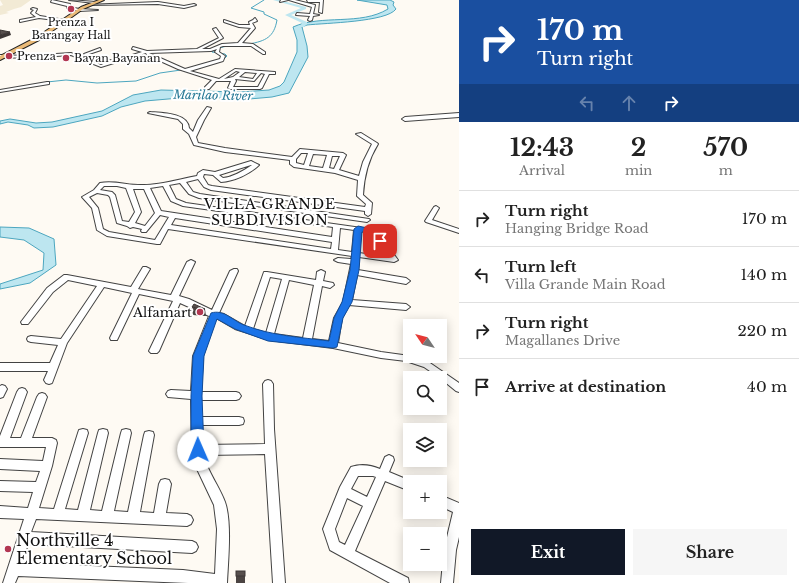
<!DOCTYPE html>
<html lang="en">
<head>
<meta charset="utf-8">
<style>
	body { margin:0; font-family:"Libre Baskerville",serif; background:#f6f6f6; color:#222; height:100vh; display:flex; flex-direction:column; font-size:15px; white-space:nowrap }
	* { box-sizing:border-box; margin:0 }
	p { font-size:13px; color:#767676 }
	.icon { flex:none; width:22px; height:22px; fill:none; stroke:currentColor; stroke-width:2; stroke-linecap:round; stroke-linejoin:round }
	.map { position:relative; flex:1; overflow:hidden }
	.panel { display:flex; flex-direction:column; background:#fff; width:340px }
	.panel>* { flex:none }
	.top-card { background:#1a4fa0; color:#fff; overflow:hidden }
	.needle { width:26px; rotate:305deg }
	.fabs { position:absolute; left:403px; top:319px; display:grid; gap:8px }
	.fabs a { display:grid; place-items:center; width:44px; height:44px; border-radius:0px; background:#fff; box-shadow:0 2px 10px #0003; font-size:20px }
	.pin { position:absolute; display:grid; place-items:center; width:34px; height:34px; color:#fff; margin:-17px; border-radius:8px; box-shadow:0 2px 6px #0006 }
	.me { position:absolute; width:44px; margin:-22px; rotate:359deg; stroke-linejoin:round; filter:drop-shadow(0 0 3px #0008) }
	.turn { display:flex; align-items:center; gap:14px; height:84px; padding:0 12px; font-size:18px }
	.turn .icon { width:52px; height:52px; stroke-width:2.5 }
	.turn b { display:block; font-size:28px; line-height:34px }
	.lanes { display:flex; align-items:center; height:38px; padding:0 12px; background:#0003; justify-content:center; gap:20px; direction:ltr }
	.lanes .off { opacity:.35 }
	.eta { display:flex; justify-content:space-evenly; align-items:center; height:68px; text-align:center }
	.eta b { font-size:24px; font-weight:700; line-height:28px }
	.cta { display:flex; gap:8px; margin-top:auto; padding:8px 12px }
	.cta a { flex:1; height:46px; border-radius:0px; background:#111827; color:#fff; font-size:16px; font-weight:700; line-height:46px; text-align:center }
	.cta a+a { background:#f6f6f6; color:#222 }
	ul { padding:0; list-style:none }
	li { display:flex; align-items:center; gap:12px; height:56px; padding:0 12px; border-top:1px solid #e0e0e0 }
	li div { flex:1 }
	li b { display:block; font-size:15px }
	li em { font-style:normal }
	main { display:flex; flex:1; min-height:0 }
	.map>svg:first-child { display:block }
</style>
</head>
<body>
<main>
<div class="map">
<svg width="459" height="583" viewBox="0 0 459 583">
	<rect width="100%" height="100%" fill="#fefaf3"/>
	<path fill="#f2ead5" d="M 0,0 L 31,0 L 21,7 L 14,9 L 6,12 L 9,13 L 0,15 L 0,6 L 3,5 Z"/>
	<g fill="#bde6f0" stroke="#4ca6bf">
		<path d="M 357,0 L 390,0 L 394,2 L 393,5 L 396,9 C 387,22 325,23 307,25 L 302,27 L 307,46 L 308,57 L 289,93 L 272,97 L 238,100 L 203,96 L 145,101 L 121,107 L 102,116 L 53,127 L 34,128 L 28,125 L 8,122 L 0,124 L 0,121 L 10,119 L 36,123 L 52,122 L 102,111 L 133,95 L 161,90 L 240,92 L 269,90 L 280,86 L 284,82 L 297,52 L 297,40 L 293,27 C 322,14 360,26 388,9 L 387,5 Z"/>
		<path d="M 0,227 L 29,228 L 54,239 L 56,265 L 30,283 L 0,289 L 0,284 L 43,270 L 44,253 L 24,240 L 0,237 Z"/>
	</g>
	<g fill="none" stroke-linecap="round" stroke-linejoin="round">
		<g stroke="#4ca6bf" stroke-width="1">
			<path d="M 249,44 C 266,41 274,37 277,20 L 264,14 L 264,12 L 251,8 L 264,0"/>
			<path d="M 219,48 L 227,46"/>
			<path d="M 216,49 L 212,52 L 225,54 L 227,56 L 224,59"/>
			<path d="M 47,82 L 66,80 L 97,83 L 136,81 L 160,73 L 181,70"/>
		</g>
		<path fill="#bde6f0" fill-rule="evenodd" d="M 273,0 L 279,0 L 306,7 L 306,9 L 291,15 L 307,22 L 307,24 L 304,27 L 300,27 L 302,23 L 285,15 L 301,8 Z"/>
		<defs>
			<g id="minor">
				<path d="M 52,0 L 70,4 L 70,7 L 79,9 L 98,10 L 79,11 L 67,8 L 67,6 L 51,2 Z"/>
				<path d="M 69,0 L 96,2 L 94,3 Z"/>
				<path d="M 281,0 L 288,0 L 280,2 Z"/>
				<path d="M 289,0 L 295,0 L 315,5 L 313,14 L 319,15 L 313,16 L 312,20 L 310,21 L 308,20 L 310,16 L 296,15 L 297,13 L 310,14 L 312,7 Z"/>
				<path d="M 307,0 L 323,0 L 322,13 L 319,12 L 320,2 L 308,2 Z"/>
				<path d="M 158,2 L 184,6 L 194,4 L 196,5 L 184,8 L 158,4 L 86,5 Z"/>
				<path d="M 33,8 L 37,9 L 35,13 L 40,16 L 65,20 L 63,21 L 39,18 L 20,22 L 20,20 L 36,17 L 31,13 L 34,10 L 31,9 Z"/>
				<path d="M 255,18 L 257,21 L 252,23 L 255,28 L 242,43 L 253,44 L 265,52 L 265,54 L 263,54 L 251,46 L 223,46 L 220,47 L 219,52 L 225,56 L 223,61 L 190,71 L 219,79 L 235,69 L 275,72 L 275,74 L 269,74 L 262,88 L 260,89 L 230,89 L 228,88 L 231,81 L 216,81 L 209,89 L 205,89 L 205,87 L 212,80 L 178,69 L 147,55 L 146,53 L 101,67 L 71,55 L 26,58 L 0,57 L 0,55 L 26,56 L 71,53 L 101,65 L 108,62 L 90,58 L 84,54 L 100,48 L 101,50 L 89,54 L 113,61 L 142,52 L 132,49 L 133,47 L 147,51 L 197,49 L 219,38 L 213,29 L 216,28 L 223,38 L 202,49 L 210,49 L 222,44 L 238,43 L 251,28 L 239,27 L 224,22 L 224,20 L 239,25 L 250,25 L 249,22 L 253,20 ZM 217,49 L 215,52 L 221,56 L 220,59 L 185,69 L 149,53 L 211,51 ZM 236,71 L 240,72 L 233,77 L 224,79 ZM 245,72 L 257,73 L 253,79 L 239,77 ZM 261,73 L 265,74 L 258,87 L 233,87 L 236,81 L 235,79 L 254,81 Z"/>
				<path d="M 47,82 L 49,82 L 49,84 L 0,92 L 0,90 Z"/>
				<path d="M 207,107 L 211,108 L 204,120 L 196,137 L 198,143 L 225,148 L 292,157 L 300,149 L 343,153 L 346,155 L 339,170 L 359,176 L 363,162 L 372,144 L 356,134 L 361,133 L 377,143 L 378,144 C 368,160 364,177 363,195 L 372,203 L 371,214 L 368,216 L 365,214 L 365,211 L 211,190 L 204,187 L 198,179 L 186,182 L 193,192 L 200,194 L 369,219 L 370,220 L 367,222 L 199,198 L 189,194 L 180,183 L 169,185 L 176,199 L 186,203 L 376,230 L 398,260 L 394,262 L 359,257 L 358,270 L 406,278 L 410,281 L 406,284 L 357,275 L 352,300 L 406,304 L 410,307 L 406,310 L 349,305 L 342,318 L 338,343 L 381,352 L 410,356 L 430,363 L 459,383 L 459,392 L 456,391 L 440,378 L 424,367 L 406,361 L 381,358 L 333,348 L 269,340 L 235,329 L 216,318 L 203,356 L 201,392 L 236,392 L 239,393 L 241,396 L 239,399 L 236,400 L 201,400 L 201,417 L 239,417 L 243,418 L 244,421 L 243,424 L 239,425 L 202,425 L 202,445 L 265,444 L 263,384 L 265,381 L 268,380 L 271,381 L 273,384 L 274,429 L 285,583 L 273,583 L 265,454 L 203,455 C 208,472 219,486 225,502 C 232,522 228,561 227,583 L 188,583 L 18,576 L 15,583 L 3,583 L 24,519 L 0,518 L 0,506 L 28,508 L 33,492 L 0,491 L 0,481 L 36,482 L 40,471 L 0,469 L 0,459 L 43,461 L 46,447 L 0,447 L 0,436 L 17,392 L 19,389 L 22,388 L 25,389 L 27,392 L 10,438 L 21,438 L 37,397 L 39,394 L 42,393 L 45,394 L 47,397 L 32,438 L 52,438 L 56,440 L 57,443 L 52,466 L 39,508 L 54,509 L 78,433 L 79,430 L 83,429 L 87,430 L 88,433 L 65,509 L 78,510 L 98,433 L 99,430 L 103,429 L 107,430 L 108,433 L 90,510 L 102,511 L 121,433 L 122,430 L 126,429 L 130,430 L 131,433 L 114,511 L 128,512 L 144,435 L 145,432 L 149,431 L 153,432 L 154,435 L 140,512 L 154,513 L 159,484 L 161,480 L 165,479 L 169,480 L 171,484 L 166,513 L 187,514 L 191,516 L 193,520 L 191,524 L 187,526 L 36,519 L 31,532 L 192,541 L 196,543 L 198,547 L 196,551 L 192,553 L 28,544 L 22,563 L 183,570 L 215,574 L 217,529 L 214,505 L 196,467 L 192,450 L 191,399 L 168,397 L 166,394 L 168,391 L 171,390 L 191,391 L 193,356 L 209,316 L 180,303 L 159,351 L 157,353 L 151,353 L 149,351 L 173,301 L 139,294 L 118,338 L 117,340 L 111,340 L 110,338 L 132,293 L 104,287 L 67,343 L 52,383 L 49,384 L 46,383 L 44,380 L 48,371 L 0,371 L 0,363 L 50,363 L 58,345 L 31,342 L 28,341 L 27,339 L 28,337 L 31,336 L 61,339 L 97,286 L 68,280 L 53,292 L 28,324 L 22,324 L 21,322 L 47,288 L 64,275 L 67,275 L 131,287 L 143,267 L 146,267 L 150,269 L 138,289 L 171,295 L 187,262 L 191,260 L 195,262 L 179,296 L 189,299 L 212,310 L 230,271 L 234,269 L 237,269 L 238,271 L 219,313 L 224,314 L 245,326 L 264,272 L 267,272 L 316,280 L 317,272 L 321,270 L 325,272 L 323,281 L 333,283 L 334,285 L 330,288 L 322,286 L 312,339 L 329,341 L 334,318 L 343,302 L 351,264 L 338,262 L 334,260 L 338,258 L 351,259 L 352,256 L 168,229 L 160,244 L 157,244 L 107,236 L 97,230 L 92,208 L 82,197 L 94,190 L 100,183 C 115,180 129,186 144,185 C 160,185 180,179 197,176 L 198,173 L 203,170 L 215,172 L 251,161 L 259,165 C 250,174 234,181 221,182 L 213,175 L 204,174 L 203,177 L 208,185 L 212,186 L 365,207 L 366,204 L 357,196 L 358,180 L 335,173 L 294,167 L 290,164 L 290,160 L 225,152 L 194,145 L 189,134 L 183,129 L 183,124 L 178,119 L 148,113 L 150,112 C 162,113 188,113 189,128 L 193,132 L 198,120 ZM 301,153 L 308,153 L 304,165 L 296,163 L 296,159 ZM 313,154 L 327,155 L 323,168 L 309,166 ZM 332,156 L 340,156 L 334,169 L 329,168 ZM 251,165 L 252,165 C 243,171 233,177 223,178 L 219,175 ZM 104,186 L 117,186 L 126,188 L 135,212 L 129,222 L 122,221 L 115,195 L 112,192 L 100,190 ZM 163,186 L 171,201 L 183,206 L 333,227 L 332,237 L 161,211 L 150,188 ZM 133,189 L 144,189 L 155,213 L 145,226 L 135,223 L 141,212 ZM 97,193 L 108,195 L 110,197 L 117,223 L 127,226 L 130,228 L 133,227 L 142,229 L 141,231 L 142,232 L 146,232 L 160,215 L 169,217 L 155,240 L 109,232 L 103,229 L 98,208 L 89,197 ZM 175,218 L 332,242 L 331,249 L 171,225 ZM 340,228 L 354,230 L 352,252 L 338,250 ZM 361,231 L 372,233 L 388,257 L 359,253 ZM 270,277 L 282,279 L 266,333 L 253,329 ZM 289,280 L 314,285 L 303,338 L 274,334 Z"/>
				<path d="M 459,113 L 459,117 L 405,121 L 402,119 L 405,117 Z"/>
				<path d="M 436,206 L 439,208 L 432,220 L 459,229 L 459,233 L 426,222 L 425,221 L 434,207 Z"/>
				<path d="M 2,385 L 5,386 L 7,389 L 3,397 L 0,398 L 0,386 Z"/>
				<path d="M 389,455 L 393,457 L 394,460 L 389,472 L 413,482 L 410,482 L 410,491 L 385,481 L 355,551 L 408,578 L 409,583 L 390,583 L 330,550 L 323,529 L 340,487 L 351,467 C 360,464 371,465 380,469 L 385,457 ZM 358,476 L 373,476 L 376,477 L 367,497 L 351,489 ZM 347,498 L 363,506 L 345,545 L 339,542 L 335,529 Z"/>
				<path d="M 440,495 L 459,503 L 459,537 L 456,550 L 453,583 L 441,583 L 444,550 L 453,512 L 440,506 Z"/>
			</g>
			<path id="major" d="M 99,0 L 104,0 L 83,9 L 41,39 L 0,60 L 0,56 L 37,37 L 81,7 Z"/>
		</defs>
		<use href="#minor" stroke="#434343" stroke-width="2"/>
		<use href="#major" stroke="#212121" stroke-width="2"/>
		<use href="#minor" fill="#fff" fill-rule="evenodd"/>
		<use href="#major" fill="#eaba77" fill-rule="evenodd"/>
	</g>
	<g fill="#4b4442">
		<path d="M 192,307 L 205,309 L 206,316 L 203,316 L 193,315 Z"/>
		<rect x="236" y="571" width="9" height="12"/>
	</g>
	<path fill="#3d3736" d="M 10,32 L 11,35 L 0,39 L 0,35 Z"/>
	<g fill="#574f4d" stroke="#3d3736">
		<path d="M 0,30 L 10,32 L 0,35 Z"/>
		<path d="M 194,304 L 205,309 L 202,309 L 192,307 Z"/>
		<rect x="236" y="571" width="9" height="5"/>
	</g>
	<path fill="#1a73e8" stroke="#114b97" d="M 358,226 L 377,230 L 384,241 L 383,243 L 378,243 L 371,233 L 362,232 L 359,270 L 352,302 L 343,318 L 337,347 L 333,348 L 268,341 L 235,329 L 217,319 L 204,356 L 202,396 L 204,450 L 202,454 L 198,455 L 193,454 L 191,450 L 191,396 L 193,356 L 211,313 C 224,309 233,321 244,325 C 273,336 299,337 329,341 L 334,318 L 342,302 L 350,270 L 354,229 Z"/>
	<g fill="#b23651" stroke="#fff" stroke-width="1.5">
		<circle cx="71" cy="9" r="4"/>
		<circle cx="9" cy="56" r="4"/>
		<circle cx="66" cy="58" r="4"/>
		<circle cx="200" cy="312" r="4"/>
		<circle cx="8" cy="549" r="4"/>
	</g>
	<g text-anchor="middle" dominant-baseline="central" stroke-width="4" stroke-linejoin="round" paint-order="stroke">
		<g font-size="11" fill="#101010" stroke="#fff" text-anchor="start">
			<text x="71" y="22" text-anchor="middle">Prenza I<tspan x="71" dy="13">Barangay Hall</tspan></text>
			<text x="17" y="56">Prenza</text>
			<text x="74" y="58">Bayan Bayanan</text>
		</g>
		<g font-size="12" font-style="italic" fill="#257895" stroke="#fff">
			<text transform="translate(213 95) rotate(1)">Marilao River</text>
		</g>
		<g font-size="13" fill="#101010" stroke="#fff" text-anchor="end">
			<text x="192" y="312">Alfamart</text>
		</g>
		<g font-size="14" letter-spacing="1" fill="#101010" stroke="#fff">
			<text x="270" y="204">VILLA GRANDE<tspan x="270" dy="16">SUBDIVISION</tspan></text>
		</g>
		<g font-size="16" fill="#101010" stroke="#fff" text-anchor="start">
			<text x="16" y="540">Northville 4<tspan x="16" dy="18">Elementary School</tspan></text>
		</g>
	</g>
</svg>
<div class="fabs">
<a><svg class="needle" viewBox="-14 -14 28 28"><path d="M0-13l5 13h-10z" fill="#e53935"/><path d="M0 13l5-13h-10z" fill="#767676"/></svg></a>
<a><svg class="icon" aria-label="search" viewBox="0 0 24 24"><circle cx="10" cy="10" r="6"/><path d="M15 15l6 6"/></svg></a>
<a><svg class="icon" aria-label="layers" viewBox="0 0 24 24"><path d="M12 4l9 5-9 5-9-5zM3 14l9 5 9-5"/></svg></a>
<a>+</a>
<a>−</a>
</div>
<div class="pin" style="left:380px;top:241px;background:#d93025"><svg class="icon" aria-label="arrive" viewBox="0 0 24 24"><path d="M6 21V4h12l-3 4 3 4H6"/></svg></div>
<svg class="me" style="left:198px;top:450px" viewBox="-20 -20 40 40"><circle r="19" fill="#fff"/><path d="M0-13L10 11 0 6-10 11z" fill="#1a73e8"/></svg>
</div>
<section class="panel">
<div class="top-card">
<div class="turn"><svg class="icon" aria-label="right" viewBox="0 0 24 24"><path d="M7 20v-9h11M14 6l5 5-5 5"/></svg><div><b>170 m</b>Turn right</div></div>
<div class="lanes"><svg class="icon off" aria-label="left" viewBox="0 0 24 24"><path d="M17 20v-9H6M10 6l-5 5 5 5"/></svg><svg class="icon off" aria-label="ahead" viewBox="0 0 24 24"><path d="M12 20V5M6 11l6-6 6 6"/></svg><svg class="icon" aria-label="right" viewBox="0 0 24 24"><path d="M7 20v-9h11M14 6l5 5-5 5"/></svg></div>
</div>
<div class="eta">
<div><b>12:43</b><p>Arrival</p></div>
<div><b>2</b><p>min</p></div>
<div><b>570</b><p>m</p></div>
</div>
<ul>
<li><svg class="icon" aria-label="right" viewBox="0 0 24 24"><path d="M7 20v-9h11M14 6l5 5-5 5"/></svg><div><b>Turn right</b><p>Hanging Bridge Road</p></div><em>170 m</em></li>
<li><svg class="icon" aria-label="left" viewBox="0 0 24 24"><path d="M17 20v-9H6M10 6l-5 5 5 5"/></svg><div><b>Turn left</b><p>Villa Grande Main Road</p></div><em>140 m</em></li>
<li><svg class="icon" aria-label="right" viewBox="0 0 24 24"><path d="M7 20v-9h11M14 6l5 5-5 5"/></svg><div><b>Turn right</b><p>Magallanes Drive</p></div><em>220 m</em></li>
<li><svg class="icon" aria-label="arrive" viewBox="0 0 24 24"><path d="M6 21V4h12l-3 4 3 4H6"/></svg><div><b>Arrive at destination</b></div><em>40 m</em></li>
</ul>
<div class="cta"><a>Exit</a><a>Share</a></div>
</section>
</main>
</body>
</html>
